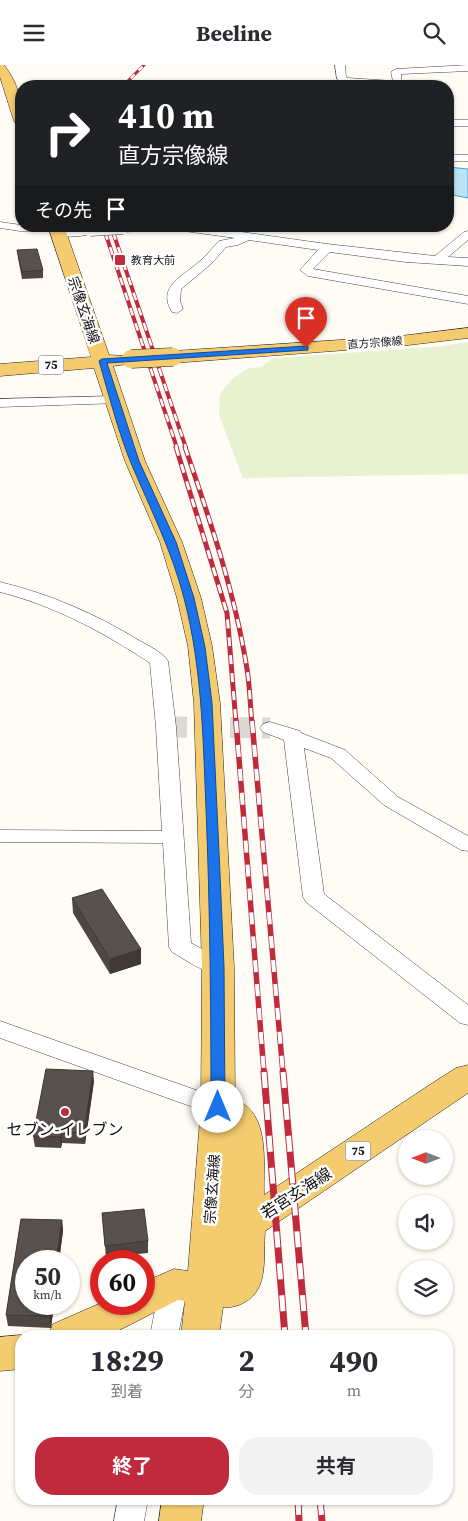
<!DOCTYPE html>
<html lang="ja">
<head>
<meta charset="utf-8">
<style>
	body { margin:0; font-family:"Source Serif 4","Noto Sans JP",serif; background:#f2f2f3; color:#2b2b33; height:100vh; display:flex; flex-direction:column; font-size:19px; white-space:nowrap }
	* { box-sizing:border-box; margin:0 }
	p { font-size:16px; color:#7c7c81 }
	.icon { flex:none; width:28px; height:28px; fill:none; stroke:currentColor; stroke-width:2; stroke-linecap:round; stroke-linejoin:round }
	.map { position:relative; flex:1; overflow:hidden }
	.drawer { position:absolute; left:15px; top:1265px; width:438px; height:175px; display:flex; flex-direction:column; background:#fff; border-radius:20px; box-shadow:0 1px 4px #0004 }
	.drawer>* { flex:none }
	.guide { position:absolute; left:15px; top:15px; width:439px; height:152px; border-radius:20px; box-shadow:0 1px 4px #0004; background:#202124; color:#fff; overflow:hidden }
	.needle { width:32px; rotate:270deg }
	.fabs { position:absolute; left:398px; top:1065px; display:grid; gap:10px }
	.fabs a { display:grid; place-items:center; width:55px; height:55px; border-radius:50%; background:#fff; box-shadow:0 1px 4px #0004; font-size:25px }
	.speed { position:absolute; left:15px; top:1185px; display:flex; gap:10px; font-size:25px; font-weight:700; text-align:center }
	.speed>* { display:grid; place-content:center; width:65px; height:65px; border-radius:50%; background:#fff; box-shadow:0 1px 4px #0004; line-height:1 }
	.speed small { font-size:12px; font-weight:400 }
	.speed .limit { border:8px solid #d22; background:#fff; color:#111 }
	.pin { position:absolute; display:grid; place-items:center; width:42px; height:42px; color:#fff; margin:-51px -21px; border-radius:50% 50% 50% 0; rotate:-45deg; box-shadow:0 0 5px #0007 }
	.pin .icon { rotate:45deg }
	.me { position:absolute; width:55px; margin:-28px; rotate:0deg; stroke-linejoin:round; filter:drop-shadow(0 0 4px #0008) }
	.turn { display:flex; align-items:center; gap:18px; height:105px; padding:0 20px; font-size:22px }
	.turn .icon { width:65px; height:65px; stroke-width:2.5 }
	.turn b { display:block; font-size:35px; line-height:42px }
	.then { display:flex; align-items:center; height:48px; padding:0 20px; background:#0003; gap:10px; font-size:19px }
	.eta { display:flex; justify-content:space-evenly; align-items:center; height:85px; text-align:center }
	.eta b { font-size:30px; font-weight:700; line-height:35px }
	.action { display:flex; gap:10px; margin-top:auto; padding:10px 20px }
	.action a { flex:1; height:58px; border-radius:20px; background:#bf2a3c; color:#fff; font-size:20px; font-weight:700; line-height:58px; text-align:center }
	.action a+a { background:#f2f2f3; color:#2b2b33 }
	header { display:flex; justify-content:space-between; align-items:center; height:65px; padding:0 20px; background:#fff; font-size:22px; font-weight:700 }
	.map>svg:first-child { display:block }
</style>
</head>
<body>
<header><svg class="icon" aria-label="menu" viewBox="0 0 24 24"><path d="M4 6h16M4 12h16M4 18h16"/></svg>Beeline<svg class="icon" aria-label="search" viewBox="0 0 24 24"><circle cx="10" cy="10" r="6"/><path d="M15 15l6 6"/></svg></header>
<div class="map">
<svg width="468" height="1456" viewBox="0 0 468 1456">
	<rect width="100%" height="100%" fill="#fffcf5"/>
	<path fill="#e8f1d0" d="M 468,277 L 468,409 L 243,413 L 219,350 L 220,329 L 232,314 L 249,303 L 261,302 L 273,293 L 434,282 Z"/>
	<path fill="#bae3f5" stroke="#439ecb" d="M 448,102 L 468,104 L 468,133 L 448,129 Z"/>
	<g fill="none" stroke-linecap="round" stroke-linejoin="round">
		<path stroke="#dbd9d3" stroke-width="21" stroke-dasharray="21 11" stroke-linecap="butt" d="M 166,662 L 270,663"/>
		<defs>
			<g id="minor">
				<path d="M 335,0 L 345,0 L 346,12 L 348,13 L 393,16 L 391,7 L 396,4 L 468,0 L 468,6 L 401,9 L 401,21 L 344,18 L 337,14 Z"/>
				<rect x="448" y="55" width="20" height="6"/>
				<rect x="448" y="90" width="20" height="6"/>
				<path d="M 0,157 L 21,160 L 21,161 L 61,161 L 60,164 L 90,163 L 96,166 C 90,172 58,174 52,168 L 54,166 L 20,166 L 0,163 Z"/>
				<path d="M 198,161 L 327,179 L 435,191 L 464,167 L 468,166 L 468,175 L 448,192 L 468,193 L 468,201 L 406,197 L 330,187 L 313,204 L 468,231 L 468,239 L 308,211 L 300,205 L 318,185 L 249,175 L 238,180 L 226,182 L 211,199 L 181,224 L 180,236 L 183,244 L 177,248 L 172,247 C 156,221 184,211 200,196 C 207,190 213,182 219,176 L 235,173 L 170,164 L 123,167 L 117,164 L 120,161 Z"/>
				<path d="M 115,331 L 120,332 L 122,335 L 120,338 L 0,342 L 0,334 Z"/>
				<path d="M 0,517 C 50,529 96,549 140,576 C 149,581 162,587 168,596 L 176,662 L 191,878 L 226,897 L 229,902 L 226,907 C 208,912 188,896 172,887 L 169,882 L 163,778 L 0,777 L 0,765 L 162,766 L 156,662 L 150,598 C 103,567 55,541 0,527 Z"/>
				<path d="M 270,657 L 300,666 L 301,668 L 345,685 L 398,732 L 468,771 L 468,786 L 461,785 L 384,740 L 331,693 L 304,683 L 324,829 L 468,940 L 468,960 L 460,958 L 306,837 L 303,832 L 284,675 L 263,667 L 260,663 L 263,659 Z"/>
				<path d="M 0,956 L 227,1036 L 230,1042 L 227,1048 L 218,1051 L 0,973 Z"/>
				<path d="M 174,1208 L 184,1211 L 188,1219 L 178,1271 L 150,1271 L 160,1219 L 164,1211 Z"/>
				<path d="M 118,1434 L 148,1434 L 144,1456 L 114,1456 Z"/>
			</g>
			<g id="primary">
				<path d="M 0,0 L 4,0 C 20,21 21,35 21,60 L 16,59 L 14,56 L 0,12 Z"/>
				<path d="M 48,161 L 64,161 L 109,290 L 128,291 L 130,295 L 128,299 L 113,301 L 145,396 L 182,477 L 201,533 L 212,581 L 220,638 L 234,902 L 235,1035 C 271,1047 263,1099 264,1130 L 428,1021 L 456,1003 L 468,1000 L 468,1028 L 265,1166 C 263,1191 269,1224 245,1237 C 238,1241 231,1243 223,1242 L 219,1271 L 181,1271 L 185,1236 L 178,1235 L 108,1271 L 48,1271 L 53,1259 L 101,1238 L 144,1239 L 144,1217 L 174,1204 L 188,1206 L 201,1042 L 202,902 L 194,638 L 188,581 L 177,533 L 160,477 L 125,396 L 94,303 L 0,311 L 0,299 L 91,292 Z"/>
				<path d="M 468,263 L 468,273 L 400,281 L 173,298 L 166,296 L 164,292 L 166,288 L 173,286 L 400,271 Z"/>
				<path d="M 21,1270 L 24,1271 L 21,1271 L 21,1304 L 0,1306 L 0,1272 Z"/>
				<path d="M 162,1434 L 204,1434 L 201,1456 L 159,1456 Z"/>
			</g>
		</defs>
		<use href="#minor" stroke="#444" stroke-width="1"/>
		<use href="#primary" stroke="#222" stroke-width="1"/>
		<use href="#minor" fill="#fff" fill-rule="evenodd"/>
		<use href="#primary" fill="#f5cb6f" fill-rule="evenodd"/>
		<defs>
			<g id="rail-far4">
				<path d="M 123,21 L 144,0"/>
				<path d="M 103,161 L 106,169"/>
				<path d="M 111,161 L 114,169"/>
			</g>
			<g id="rail-far3">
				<path d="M 105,167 L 177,383"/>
				<path d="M 113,167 L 186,383"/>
			</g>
			<g id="rail-far2">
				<path d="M 176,382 L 227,548 L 236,658"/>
				<path d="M 185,382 C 210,455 235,528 247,604 C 250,622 250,640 252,658"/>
			</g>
			<g id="rail-far1">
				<path d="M 236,656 L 264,1008"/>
				<path d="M 252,656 L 283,1008"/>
			</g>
			<g id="rail">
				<path d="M 264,1007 L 285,1271"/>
				<path d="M 283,1007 L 306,1271"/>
				<path d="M 298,1434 L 299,1456"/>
				<path d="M 320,1434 L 322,1456"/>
			</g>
		</defs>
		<use href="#rail-far4" stroke="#bf2a3c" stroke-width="3"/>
		<use href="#rail-far3" stroke="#bf2a3c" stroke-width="4"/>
		<use href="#rail-far2" stroke="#bf2a3c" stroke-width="5"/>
		<use href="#rail-far1" stroke="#bf2a3c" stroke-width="5.5"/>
		<use href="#rail" stroke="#bf2a3c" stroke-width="7"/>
		<use href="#rail-far4" stroke="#fff" stroke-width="2" stroke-dasharray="5.5" stroke-linecap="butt"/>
		<use href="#rail-far3" stroke="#fff" stroke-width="2.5" stroke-dasharray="8" stroke-linecap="butt"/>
		<use href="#rail-far2" stroke="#fff" stroke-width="3" stroke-dasharray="9" stroke-linecap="butt"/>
		<use href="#rail-far1" stroke="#fff" stroke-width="4" stroke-dasharray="12" stroke-linecap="butt"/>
		<use href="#rail" stroke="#fff" stroke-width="5" stroke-dasharray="16" stroke-linecap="butt"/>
		<defs>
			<path id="minor-bridge" d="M 90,166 L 123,164"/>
			<path id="primary-bridge" d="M 131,294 L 173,292"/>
		</defs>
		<use href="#minor-bridge" stroke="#444" stroke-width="11" stroke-linecap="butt"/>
		<use href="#primary-bridge" stroke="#222" stroke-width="19" stroke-linecap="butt"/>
		<use href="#minor-bridge" stroke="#fff" stroke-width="10"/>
		<use href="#primary-bridge" stroke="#f5cb6f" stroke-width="18"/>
	</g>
	<g fill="#4d4642">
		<path d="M 17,185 L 43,205 L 43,213 L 22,214 L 18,193 Z"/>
		<path d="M 72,833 L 141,884 L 141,899 L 110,909 L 73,848 Z"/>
		<path d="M 94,1016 L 85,1079 L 62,1078 L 61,1083 L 35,1082 L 33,1071 Z"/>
		<path d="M 102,1148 L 148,1176 L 148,1188 L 106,1192 Z"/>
		<path d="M 21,1154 L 62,1155 L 63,1166 L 59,1196 L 26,1196 L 26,1239 L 54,1239 L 51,1263 L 8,1261 L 6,1250 Z"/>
	</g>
	<g fill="#3e3936">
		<path d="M 141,884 L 141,899 L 110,909 L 110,894 Z"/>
		<path d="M 93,1006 L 94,1016 L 85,1079 L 84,1068 Z"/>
		<path d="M 61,1067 L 62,1078 L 61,1083 L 60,1072 Z"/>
		<path d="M 62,1155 L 63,1166 L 59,1196 L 56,1196 Z"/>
		<path d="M 51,1239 L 54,1239 L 51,1263 L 49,1251 Z"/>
	</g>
	<g fill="#59514d" stroke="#3e3936">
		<path d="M 37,184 L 43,205 L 22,207 L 17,185 Z"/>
		<path d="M 102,824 L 141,884 L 110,894 L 72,833 Z"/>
		<path d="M 46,1004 L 93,1006 L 84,1068 L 61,1067 L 60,1072 L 33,1071 Z"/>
		<path d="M 144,1144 L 148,1176 L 105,1181 L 102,1148 Z"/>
		<path d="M 21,1154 L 62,1155 L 56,1196 L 26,1196 L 26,1239 L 51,1239 L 49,1251 L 6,1250 Z"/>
	</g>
	<path fill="#1a73e8" stroke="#114b97" d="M 306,281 L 308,281 L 308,285 L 107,298 L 139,396 L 176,477 L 194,533 L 205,582 L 212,638 L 220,809 L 224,902 L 225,1042 L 223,1045 L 218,1047 L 213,1045 L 211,1042 C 211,942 210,842 206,743 C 203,672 202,602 184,533 C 172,486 150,443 131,398 C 118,366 109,330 99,296 L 102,294 Z"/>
	<g fill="#bf2a3c" stroke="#fff" stroke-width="2">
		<rect x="114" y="189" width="12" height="12" rx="2.5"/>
		<circle cx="65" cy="1047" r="5"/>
	</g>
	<g text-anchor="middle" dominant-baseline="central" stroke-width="5" stroke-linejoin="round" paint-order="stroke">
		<g font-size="11" fill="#111" stroke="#fff" text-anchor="start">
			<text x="131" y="195">教育大前</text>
		</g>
		<g font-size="11" fill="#111" stroke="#fff">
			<text transform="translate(375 278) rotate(-4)">直方宗像線</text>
		</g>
		<g fill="#fff" stroke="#585858" stroke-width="1">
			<rect x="38.5" y="290.5" width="25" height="19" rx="4"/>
			<rect x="345.5" y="1076.5" width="25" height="19" rx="4"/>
		</g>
		<g font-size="12" font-weight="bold" fill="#111">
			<text x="51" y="300">75</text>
			<text x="358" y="1086">75</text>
		</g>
		<g font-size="14" fill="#111" stroke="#fff">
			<text transform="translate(84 245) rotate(71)">宗像玄海線</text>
			<text transform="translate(212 1124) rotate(-86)">宗像玄海線</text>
		</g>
		<g font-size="16" fill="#111" stroke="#fff">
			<text x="65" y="1064">セブン-イレブン</text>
		</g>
		<g font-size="16" fill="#111" stroke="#fff">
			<text transform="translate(296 1128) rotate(-33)">若宮玄海線</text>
		</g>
	</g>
</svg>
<div class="fabs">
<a><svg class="needle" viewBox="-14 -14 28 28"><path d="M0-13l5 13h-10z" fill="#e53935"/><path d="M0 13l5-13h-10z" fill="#7c7c81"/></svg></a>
<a><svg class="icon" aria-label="sound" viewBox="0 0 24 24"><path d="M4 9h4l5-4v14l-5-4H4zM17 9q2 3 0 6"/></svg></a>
<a><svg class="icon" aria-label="layers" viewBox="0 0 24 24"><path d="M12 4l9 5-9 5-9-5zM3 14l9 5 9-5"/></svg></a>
</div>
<div class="speed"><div>50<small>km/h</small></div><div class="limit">60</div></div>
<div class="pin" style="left:306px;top:283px;background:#d93025"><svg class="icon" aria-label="arrive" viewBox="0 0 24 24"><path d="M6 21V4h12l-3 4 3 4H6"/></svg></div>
<svg class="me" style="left:218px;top:1042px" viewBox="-20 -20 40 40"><circle r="19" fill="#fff"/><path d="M0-13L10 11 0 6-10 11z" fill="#1a73e8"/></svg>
<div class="guide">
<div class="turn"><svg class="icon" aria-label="right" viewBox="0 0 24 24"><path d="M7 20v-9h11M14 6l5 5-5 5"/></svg><div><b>410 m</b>直方宗像線</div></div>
<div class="then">その先<svg class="icon" aria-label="arrive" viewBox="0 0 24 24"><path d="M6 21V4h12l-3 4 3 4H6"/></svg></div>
</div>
<section class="drawer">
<div class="eta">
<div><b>18:29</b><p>到着</p></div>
<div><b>2</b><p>分</p></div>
<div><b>490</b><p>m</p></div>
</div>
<div class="action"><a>終了</a><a>共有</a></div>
</section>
</div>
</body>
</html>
